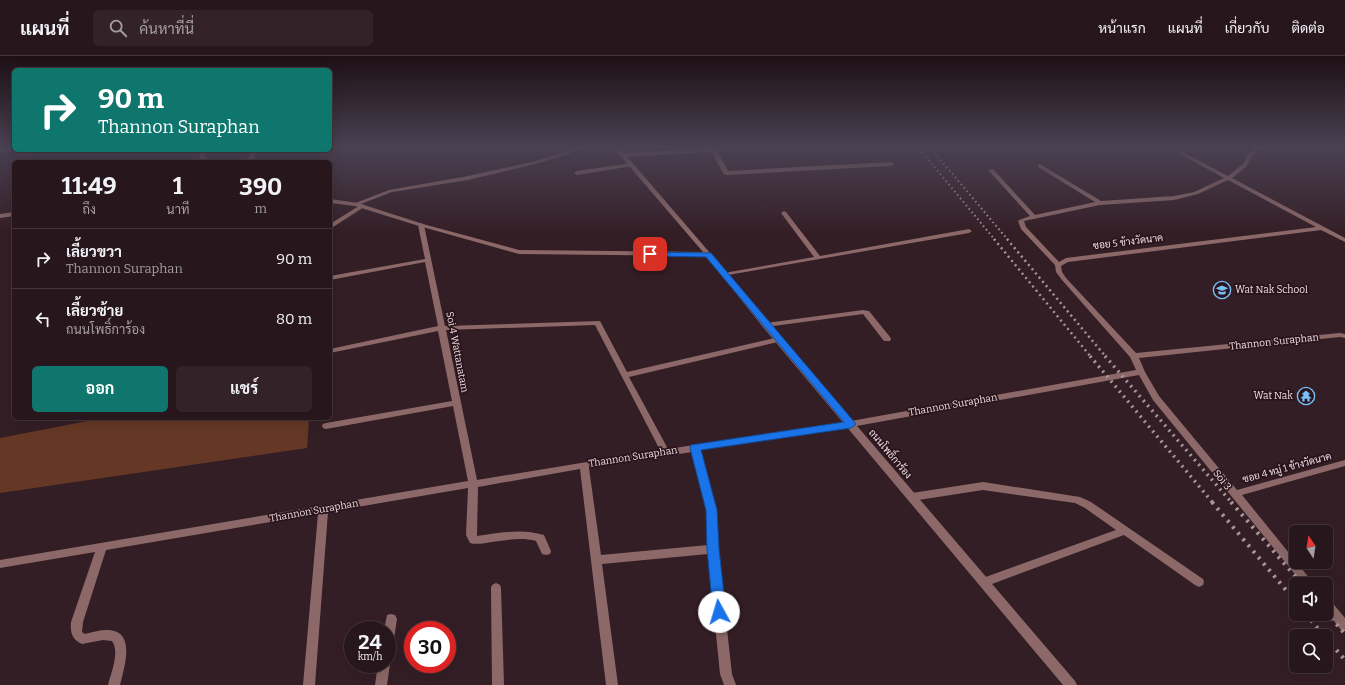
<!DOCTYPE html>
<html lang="th">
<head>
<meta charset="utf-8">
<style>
	body { margin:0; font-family:Bitter,Sarabun,serif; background:#332329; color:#f1f3f6; height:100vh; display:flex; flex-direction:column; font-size:15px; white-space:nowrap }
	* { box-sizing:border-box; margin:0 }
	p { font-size:13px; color:#a49fa3 }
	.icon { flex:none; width:22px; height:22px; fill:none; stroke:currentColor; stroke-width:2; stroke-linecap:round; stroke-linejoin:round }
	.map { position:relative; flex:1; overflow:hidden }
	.side { position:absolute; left:12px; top:104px; width:320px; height:260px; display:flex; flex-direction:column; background:#27161c; border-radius:6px; box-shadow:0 4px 16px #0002,0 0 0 1px #43353b }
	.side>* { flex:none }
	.guide { position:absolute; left:12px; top:12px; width:320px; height:84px; border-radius:6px; box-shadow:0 4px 16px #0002,0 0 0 1px #43353b; background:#0f766e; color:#fff; overflow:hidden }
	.needle { width:26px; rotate:348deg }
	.buttons { position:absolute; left:1289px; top:469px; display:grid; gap:8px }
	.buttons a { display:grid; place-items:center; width:44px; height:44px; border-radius:6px; background:#27161c; box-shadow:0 4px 16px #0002,0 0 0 1px #43353b; font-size:20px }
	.speed { position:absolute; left:344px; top:565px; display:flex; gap:8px; font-size:20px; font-weight:700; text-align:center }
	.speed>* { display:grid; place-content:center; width:52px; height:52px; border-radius:50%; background:#27161c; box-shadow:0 4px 16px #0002,0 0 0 1px #43353b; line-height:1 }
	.speed small { font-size:10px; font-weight:400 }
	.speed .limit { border:6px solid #d22; background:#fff; color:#111 }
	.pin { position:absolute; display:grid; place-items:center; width:34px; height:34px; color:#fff; margin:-17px; border-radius:8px; box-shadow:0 2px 6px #0006 }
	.me { position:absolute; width:44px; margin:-22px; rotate:354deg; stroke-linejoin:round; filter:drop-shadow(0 0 3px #0008) }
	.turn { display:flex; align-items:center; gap:14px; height:84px; padding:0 20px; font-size:18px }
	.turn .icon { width:52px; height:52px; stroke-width:2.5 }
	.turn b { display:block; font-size:28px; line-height:34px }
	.eta { display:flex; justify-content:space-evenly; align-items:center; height:68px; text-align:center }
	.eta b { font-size:24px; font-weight:700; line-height:28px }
	.button { display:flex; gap:8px; margin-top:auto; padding:8px 20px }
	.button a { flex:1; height:46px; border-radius:6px; background:#0f766e; color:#fff; font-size:16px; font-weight:700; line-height:46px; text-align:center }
	.button a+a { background:#332329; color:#f1f3f6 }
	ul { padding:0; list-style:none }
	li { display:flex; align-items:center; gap:12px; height:60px; padding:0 20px; border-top:1px solid #43353b }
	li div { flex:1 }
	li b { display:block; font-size:15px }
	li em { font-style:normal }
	header { display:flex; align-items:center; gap:24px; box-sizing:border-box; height:56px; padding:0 20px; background:#27161c; border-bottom:1px solid #43353b }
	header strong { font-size:19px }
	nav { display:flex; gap:22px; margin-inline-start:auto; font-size:14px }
	.search { width:280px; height:36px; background:#332329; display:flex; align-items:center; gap:10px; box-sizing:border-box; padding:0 14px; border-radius:6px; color:#a49fa3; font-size:15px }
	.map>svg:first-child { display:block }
</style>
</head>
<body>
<header>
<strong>แผนที่</strong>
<div class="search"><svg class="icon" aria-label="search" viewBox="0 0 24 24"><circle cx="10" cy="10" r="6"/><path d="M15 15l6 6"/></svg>ค้นหาที่นี่</div>
<nav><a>หน้าแรก</a><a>แผนที่</a><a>เกี่ยวกับ</a><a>ติดต่อ</a></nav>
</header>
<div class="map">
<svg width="1345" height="629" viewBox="0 0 1345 629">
	<rect width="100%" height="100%" fill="#341e26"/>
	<path fill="#653825" d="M 103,362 L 121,362 L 121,364 L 127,362 L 309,362 L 307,392 L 0,437 L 0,382 Z"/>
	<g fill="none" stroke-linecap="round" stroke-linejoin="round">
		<g fill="#8c6968" fill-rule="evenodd">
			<path d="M 484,90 L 489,90 L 490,91 L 487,93 Z"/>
			<path d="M 580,90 L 587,90 L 575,96 L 535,108 L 468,124 L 392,136 L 358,149 L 353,148 L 389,134 L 468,120 L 532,106 L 571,94 Z"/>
			<path d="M 1165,90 L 1171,90 L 1228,120 L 1243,108 L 1248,98 L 1254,93 L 1262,90 L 1269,90 L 1258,95 L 1252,100 L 1247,110 L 1232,122 L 1345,182 L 1345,186 L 1321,174 L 1068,206 L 1061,210 L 1062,216 L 1066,222 L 1136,297 L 1340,277 L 1345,278 L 1345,282 L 1340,281 L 1139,302 L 1145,316 L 1159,340 L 1237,434 L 1345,404 L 1345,410 L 1242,439 L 1314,528 L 1303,528 L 1153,344 L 1139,319 L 851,371 L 700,394 L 716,454 L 718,493 L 732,618 L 736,629 L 724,629 L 720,618 L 708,498 L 602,508 L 618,629 L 606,629 L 580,413 L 478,431 L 477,480 C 500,477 521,472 544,479 L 551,495 L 550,498 L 546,499 L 542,498 L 536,485 C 522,481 507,484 492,486 C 485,487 477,489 470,487 L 466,479 L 468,432 L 328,456 L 315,629 L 303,629 L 318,458 L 106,494 L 83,566 L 82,576 L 85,578 C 93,576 100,574 107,574 C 137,574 124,612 120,629 L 108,629 C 111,617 120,596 112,585 L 103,584 L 82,588 C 72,584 70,576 71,566 L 95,496 L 0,512 L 0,504 L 468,425 L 453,350 L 326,373 L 323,372 L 322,370 L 323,368 L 326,367 L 452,345 L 438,275 L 330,297 L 330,293 L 438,270 L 425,206 L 330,224 L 330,220 L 425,203 L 418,169 L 421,167 L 424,169 L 445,270 L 600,265 L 627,316 L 779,281 L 782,281 L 783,283 L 782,285 L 629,321 L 668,393 L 851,365 L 1136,314 L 1130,301 L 1062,224 L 1056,216 L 1055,209 L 1021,173 L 1018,165 L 1019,164 L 1030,160 L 988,114 L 993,113 L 1035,159 L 1095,146 L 1038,111 L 1038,109 L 1040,108 L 1101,145 L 1174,140 L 1194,136 L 1224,122 ZM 1228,124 L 1316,171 L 1066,202 L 1059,206 L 1026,171 L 1024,165 L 1100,149 L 1174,144 L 1198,138 ZM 595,269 L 660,394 L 477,424 L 446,274 ZM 692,396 L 706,454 L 708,489 L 601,499 L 589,412 Z"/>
			<path d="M 14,91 L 14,94 L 16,94 L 0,96 L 0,92 Z"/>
			<path d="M 714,92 L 717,94 L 728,115 L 891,106 L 894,108 L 891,110 L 726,119 L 723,117 L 712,96 L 623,101 L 620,99 L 623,97 Z"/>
			<path d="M 201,94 L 207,94 L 205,106 L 199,106 Z"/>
			<path d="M 250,94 L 256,94 L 255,101 L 251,106 L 245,106 L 249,101 Z"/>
			<path d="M 631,107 L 633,108 L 633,110 L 577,119 L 574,117 L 577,115 Z"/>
			<path d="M 362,148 L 365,150 L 364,151 L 330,173 L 330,168 Z"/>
			<path d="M 784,155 L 786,156 L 820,200 L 969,173 L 972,175 L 969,177 L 722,220 L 722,218 L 724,217 L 814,201 L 781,157 Z"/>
			<path d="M 863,254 L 869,255 L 890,281 L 891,283 L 890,285 L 884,285 L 863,258 L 766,271 L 762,269 L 766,267 Z"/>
			<path d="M 983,426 L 1080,441 L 1091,446 L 1203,523 L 1204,526 L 1203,529 L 1199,531 L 1195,529 L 1124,479 L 984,531 L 980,529 L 979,526 L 980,523 L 1116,474 L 1085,452 L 1075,447 L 983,434 L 912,445 L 909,444 L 907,441 L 909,438 L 912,437 Z"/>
			<path d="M 496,527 L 500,529 L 501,532 L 504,629 L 492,629 L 491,532 L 492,529 Z"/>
			<path d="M 1326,542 L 1330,544 L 1345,562 L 1345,575 L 1341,574 L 1326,555 Z"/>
			<path d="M 391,558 L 395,559 L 397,563 L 393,589 L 391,593 L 387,594 L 387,574 L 384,574 L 387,559 Z"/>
			<path d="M 387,604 L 390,608 L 387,629 L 375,629 L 378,608 L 387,608 Z"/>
		</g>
		<g fill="#8c6968" fill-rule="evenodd">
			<path d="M 612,90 L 618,90 L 710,197 L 769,267 L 1075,625 L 1077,629 L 1063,629 L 763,271 L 706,200 L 519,198 L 419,170 L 355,150 L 330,147 L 330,143 L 358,147 L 423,168 L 519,194 L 703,196 Z"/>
			<path d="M 14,156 L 14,160 L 0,162 L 0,158 Z"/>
		</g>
		<g stroke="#a9969c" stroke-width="2" stroke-dasharray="1.5 3" stroke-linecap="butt">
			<path d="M 917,90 L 995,184"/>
			<path d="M 929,90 L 1008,184"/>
		</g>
		<g stroke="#a9969c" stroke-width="2.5" stroke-dasharray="2 3.5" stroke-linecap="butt">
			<path d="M 994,183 L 1091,301"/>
			<path d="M 1007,183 L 1106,301"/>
		</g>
		<g stroke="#a9969c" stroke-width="3.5" stroke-dasharray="2 4.5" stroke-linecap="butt">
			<path d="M 1090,300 L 1213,447"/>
			<path d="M 1105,300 L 1232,447"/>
		</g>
		<g stroke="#a9969c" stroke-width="4" stroke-dasharray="2.5 5.5" stroke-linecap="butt">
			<path d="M 1212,446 L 1296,546"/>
			<path d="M 1231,446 L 1302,528"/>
			<path d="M 1326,556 L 1345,578"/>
			<path d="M 1306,558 L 1324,580"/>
			<path d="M 1326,582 L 1345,604"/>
		</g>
	</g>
	<linearGradient id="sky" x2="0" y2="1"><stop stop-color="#1d1015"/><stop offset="0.51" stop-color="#4a4152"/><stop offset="1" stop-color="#4a4152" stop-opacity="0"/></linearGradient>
	<rect width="1345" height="178" fill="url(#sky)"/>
	<path fill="#1a73e8" stroke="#114b97" d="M 650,196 L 711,197 L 856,368 L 851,372 L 701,394 L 717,454 L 719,493 L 726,556 L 724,559 L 719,561 L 715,559 L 713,556 L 707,493 L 706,454 L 690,392 L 691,389 L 844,366 L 706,201 L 647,200 L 647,197 Z"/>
	<defs>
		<symbol id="school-ring" viewBox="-11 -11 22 22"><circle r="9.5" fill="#2a141c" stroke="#77bff7" stroke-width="1.5"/><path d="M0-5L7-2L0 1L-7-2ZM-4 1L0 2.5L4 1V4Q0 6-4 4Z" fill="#77bff7"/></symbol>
		<symbol id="temple-ring" viewBox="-11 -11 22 22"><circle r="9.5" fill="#2a141c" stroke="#77bff7" stroke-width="1.5"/><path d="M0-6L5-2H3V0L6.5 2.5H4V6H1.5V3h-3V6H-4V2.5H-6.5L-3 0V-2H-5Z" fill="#77bff7"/></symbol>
	</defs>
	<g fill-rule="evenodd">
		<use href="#school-ring" x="1212" y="224" width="20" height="20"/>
		<use href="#temple-ring" x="1296" y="330" width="20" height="20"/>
	</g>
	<g text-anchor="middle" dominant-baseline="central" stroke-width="3.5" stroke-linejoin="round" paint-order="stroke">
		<g font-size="10" fill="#eddde2" stroke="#2a141c">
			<text transform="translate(1128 186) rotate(-7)">ซอย 5 ข้างวัดนาค</text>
			<text transform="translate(1274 286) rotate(-6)">Thannon Suraphan</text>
			<text transform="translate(457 296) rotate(79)">Soi 4 Wattanatam</text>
			<text transform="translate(953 349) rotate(-10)">Thannon Suraphan</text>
			<text transform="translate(890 398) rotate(50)">ถนนโพธิ์การ้อง</text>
			<text transform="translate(633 401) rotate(-9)">Thannon Suraphan</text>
			<text transform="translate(1287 412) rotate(-15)">ซอย 4 หมู่ 1 ข้างวัดนาค</text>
			<text transform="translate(1222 424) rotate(51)">Soi 3</text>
			<text transform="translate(314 455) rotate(-10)">Thannon Suraphan</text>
		</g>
		<g font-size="10" fill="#eddde2" stroke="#2a141c" text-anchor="start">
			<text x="1235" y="234">Wat Nak School</text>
			<text x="1293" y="340" text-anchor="end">Wat Nak</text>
		</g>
	</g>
</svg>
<div class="buttons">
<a><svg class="needle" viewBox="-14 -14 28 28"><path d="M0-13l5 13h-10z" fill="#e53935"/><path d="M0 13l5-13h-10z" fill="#a49fa3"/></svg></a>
<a><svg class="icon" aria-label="sound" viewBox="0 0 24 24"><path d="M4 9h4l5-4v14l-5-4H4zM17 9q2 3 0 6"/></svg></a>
<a><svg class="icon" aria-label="search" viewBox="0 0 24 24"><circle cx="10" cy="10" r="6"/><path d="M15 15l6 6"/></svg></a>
</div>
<div class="speed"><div>24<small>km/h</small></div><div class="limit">30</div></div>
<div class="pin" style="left:650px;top:198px;background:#d93025"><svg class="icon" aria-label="arrive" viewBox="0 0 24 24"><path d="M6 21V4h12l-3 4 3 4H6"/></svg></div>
<svg class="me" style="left:719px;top:556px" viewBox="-20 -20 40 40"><circle r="19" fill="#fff"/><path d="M0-13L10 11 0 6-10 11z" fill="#1a73e8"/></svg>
<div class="guide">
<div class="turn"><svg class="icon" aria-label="right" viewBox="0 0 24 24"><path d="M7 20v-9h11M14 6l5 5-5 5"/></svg><div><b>90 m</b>Thannon Suraphan</div></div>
</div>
<section class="side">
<div class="eta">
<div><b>11:49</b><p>ถึง</p></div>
<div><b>1</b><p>นาที</p></div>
<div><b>390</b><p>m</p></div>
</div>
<ul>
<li><svg class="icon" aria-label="right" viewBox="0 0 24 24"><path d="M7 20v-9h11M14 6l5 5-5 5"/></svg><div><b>เลี้ยวขวา</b><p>Thannon Suraphan</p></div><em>90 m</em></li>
<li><svg class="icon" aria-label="left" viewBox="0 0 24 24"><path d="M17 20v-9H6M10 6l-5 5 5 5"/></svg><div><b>เลี้ยวซ้าย</b><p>ถนนโพธิ์การ้อง</p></div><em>80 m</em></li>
</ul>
<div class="button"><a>ออก</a><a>แชร์</a></div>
</section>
</div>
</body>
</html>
